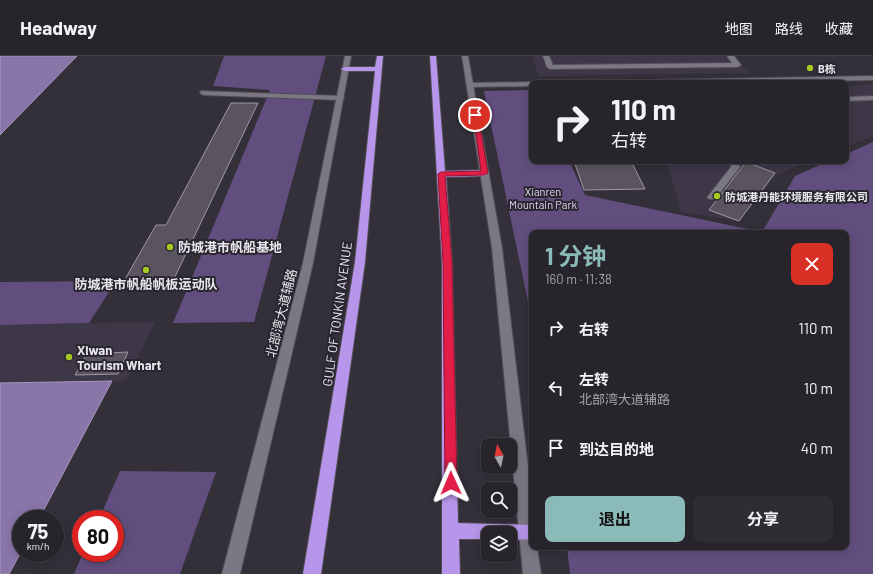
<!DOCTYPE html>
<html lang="zh">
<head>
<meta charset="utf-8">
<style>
	body { margin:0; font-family:Barlow,"Noto Sans SC",sans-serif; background:#2f2c34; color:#f1f3f6; height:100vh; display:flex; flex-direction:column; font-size:15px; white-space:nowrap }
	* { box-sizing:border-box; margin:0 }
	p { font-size:13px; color:#a4a4a9 }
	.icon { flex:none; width:22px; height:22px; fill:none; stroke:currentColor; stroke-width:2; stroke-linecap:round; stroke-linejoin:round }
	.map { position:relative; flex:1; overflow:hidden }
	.sheet { position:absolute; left:529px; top:174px; width:320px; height:320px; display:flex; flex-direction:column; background:#27242c; border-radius:8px; box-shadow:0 2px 10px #0003,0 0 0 1px #434148 }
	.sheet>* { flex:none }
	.top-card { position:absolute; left:529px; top:24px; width:320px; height:84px; border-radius:8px; box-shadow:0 2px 10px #0003,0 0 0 1px #434148; background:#27242c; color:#f1f3f6; overflow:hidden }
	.needle { width:26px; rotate:351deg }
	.controls { position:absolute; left:481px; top:382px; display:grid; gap:8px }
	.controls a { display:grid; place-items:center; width:36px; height:36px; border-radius:8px; background:#27242c; box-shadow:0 2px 10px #0003,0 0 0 1px #434148; font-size:20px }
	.speed { position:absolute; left:12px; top:454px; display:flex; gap:8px; font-size:20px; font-weight:700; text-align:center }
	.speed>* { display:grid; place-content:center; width:52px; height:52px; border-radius:50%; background:#27242c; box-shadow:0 2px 10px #0003,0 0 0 1px #434148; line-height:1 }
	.speed small { font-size:10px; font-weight:400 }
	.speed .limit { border:6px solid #d22; background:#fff; color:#111 }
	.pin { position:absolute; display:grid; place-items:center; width:34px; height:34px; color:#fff; margin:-17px; border:2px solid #fff; border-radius:50%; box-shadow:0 1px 4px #0007 }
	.me { position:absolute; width:44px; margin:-22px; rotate:359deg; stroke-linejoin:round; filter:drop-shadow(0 0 3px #0008) }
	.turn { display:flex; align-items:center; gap:14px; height:84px; padding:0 16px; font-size:18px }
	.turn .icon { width:52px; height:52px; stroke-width:2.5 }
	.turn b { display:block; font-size:28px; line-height:34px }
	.round { display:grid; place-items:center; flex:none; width:42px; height:42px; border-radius:8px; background:#2f2c34 }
	.headline { display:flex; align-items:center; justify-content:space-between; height:68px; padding:0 16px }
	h1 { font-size:24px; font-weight:700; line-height:30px; color:#8bbbb9 }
	.button { display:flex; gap:8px; margin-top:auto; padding:8px 16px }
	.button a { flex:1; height:46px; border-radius:8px; background:#8bbbb9; color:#111; font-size:16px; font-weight:700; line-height:46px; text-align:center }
	.button a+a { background:#2f2c34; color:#f1f3f6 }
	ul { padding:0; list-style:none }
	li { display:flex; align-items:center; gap:12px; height:60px; padding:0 16px }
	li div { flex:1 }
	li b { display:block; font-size:15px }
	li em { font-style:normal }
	header { display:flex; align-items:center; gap:24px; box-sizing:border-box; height:56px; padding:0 20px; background:#27242c; border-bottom:1px solid #434148 }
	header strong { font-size:19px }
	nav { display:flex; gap:22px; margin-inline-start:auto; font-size:14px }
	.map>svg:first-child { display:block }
</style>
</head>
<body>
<header>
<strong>Headway</strong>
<nav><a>地图</a><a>路线</a><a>收藏</a></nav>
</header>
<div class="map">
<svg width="873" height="518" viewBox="0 0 873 518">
	<rect width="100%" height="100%" fill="#34303a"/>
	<g fill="#3d3748">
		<path d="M 532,0 L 733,0 L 749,17 L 539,20 Z"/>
		<path d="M 873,28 L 873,80 L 846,91 L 846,31 Z"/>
		<path d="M 667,105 L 811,105 L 778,118 L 771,123 L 739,165 L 681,156 Z"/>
		<path d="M 155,266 L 126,325 L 0,327 L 0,269 Z"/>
	</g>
	<g fill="#614e7e">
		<path d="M 224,0 L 326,0 L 254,266 L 173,267 L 270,34 L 213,30 Z"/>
		<path d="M 532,34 L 532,105 L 569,105 L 585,139 L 762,176 L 795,120 L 829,105 L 846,105 L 846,98 L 873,86 L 873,518 L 570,518 L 567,491 L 846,491 L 846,177 L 532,177 L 532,265 L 484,35 Z"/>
		<path d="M 116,225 L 89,267 L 0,269 L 0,226 Z"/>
		<path d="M 120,415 L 216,416 L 180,518 L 74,518 L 83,497 L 115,497 L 115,463 L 99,463 Z"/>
	</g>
	<g fill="#8975a8" stroke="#a697bd">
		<path d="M 0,0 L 77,0 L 0,79 Z"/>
		<path d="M 112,325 L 39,463 L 21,463 L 21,496 L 9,518 L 0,518 L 0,327 Z"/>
	</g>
	<g fill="#595460" stroke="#9d98a5">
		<path d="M 231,47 L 258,47 L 173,225 L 124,225 L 156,169 L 166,169 Z"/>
		<path d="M 574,105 L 631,105 L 645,133 L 584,134 Z"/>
		<path d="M 746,106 L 775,117 L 739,165 L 709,154 Z"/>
		<path d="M 128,296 L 118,318 L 75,319 L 87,298 Z"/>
	</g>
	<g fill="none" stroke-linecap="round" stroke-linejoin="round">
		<defs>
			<g id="lane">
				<path d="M 543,0 L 549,0 L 553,9 L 732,7 L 727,0 L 734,0 L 741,9 L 738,11 L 550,13 L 547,11 Z"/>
				<path d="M 873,20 L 873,24 L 715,27 L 590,27 L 594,25 Z"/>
				<path d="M 532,26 L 535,27 L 532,27 L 532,30 L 470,31 L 466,29 L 470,27 Z"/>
				<path d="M 201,35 L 340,40 L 344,42 L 340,44 L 204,39 L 200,37 Z"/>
				<path d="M 873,40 L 873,44 L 846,45 L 846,41 Z"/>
				<path d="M 730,105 L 738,105 L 740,111 L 715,143 L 709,143 L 707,141 L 709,139 L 731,111 Z"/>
			</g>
			<g id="secondary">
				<path d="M 345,0 L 351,0 L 313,207 L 240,518 L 222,518 L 303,207 Z"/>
				<path d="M 462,0 L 468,0 L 502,192 L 532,445 L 532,491 L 537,491 L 541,518 L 523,518 L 492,192 Z"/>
			</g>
			<g id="highway">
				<path d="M 377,0 L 383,0 L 365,206 L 321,518 L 303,518 L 355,206 L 375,15 L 345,15 L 341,13 L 345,11 L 375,11 Z"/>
				<path d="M 430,0 L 436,0 L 445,115 L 484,114 L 489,117 L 484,120 L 446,121 L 452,206 L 458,467 L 532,469 L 532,483 L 510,484 L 510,477 L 488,477 L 488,483 L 459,483 L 460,518 L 442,518 L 442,206 Z"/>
			</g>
		</defs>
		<use href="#lane" stroke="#514e56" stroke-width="2"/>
		<use href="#secondary" stroke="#514e56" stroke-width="2"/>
		<use href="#highway" stroke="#514e56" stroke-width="2"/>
		<use href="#lane" fill="#7b7783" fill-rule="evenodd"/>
		<use href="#secondary" fill="#7b7783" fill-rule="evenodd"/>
		<use href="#highway" fill="#b795ea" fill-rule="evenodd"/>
	</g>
	<path fill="#e11d48" stroke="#92132f" d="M 473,57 L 478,59 L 488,117 L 484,119 L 445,120 L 452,206 L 457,427 L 455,431 L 451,433 L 447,431 L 445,427 L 443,206 L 438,118 L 441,116 L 481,115 Z"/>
	<g fill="#a5c822" stroke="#2a2630" stroke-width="1.5">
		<circle cx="810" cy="12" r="4"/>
		<circle cx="717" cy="140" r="4"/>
		<circle cx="170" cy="191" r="4"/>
		<circle cx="146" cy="214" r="4"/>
		<circle cx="69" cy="301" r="4"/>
	</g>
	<g text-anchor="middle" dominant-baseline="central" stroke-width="4" stroke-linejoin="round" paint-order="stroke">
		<g font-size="11" font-weight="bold" fill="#e9e7ee" stroke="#2a2630" text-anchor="start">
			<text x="818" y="12">B栋</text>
			<text x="725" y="140">防城港丹能环境服务有限公司</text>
		</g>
		<g font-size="11" fill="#e1d6f5" stroke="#2a2630">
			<text x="543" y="135">Xianren<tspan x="543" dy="13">Mountain Park</tspan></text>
		</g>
		<g font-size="13" font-weight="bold" fill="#e9e7ee" stroke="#2a2630" text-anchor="start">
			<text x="178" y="191">防城港市帆船基地</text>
			<text x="146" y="228" text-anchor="middle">防城港市帆船帆板运动队</text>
			<text x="77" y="294">Xiwan<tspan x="77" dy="15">Tourism Whart</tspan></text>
		</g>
		<g font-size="13" fill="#e9e7ee" stroke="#2a2630">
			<text transform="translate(281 257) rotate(-76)">北部湾大道辅路</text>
			<text transform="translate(337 258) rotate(-82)">GULF OF TONKIN AVENUE</text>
		</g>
	</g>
</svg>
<div class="controls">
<a><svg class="needle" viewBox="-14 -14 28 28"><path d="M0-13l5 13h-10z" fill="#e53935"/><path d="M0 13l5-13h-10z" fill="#a4a4a9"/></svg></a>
<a><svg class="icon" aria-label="search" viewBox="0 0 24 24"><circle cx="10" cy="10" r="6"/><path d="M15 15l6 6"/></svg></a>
<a><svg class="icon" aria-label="layers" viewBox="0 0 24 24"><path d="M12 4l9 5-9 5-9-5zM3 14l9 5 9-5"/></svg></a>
</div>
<div class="speed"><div>75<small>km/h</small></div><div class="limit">80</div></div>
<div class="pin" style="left:475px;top:59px;background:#d93025"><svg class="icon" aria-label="arrive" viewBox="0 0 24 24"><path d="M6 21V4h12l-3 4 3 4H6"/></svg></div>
<svg class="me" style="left:451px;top:427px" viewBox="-20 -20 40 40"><path d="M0-17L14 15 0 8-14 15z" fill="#e11d48" stroke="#fff" stroke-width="4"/></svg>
<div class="top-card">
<div class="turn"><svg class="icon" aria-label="right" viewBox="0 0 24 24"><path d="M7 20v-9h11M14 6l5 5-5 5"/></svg><div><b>110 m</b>右转</div></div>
</div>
<section class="sheet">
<div class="headline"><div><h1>1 分钟</h1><p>160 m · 11:38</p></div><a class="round" style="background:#d93025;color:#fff"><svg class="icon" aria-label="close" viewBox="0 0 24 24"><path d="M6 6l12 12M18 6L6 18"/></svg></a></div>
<ul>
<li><svg class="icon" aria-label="right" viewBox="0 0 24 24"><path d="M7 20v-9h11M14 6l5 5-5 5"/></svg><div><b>右转</b></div><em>110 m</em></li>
<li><svg class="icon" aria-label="left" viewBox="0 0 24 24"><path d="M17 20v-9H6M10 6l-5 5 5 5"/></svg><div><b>左转</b><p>北部湾大道辅路</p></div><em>10 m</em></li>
<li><svg class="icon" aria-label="arrive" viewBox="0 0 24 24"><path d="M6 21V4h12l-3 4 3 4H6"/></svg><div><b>到达目的地</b></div><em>40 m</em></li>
</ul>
<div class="button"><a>退出</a><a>分享</a></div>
</section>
</div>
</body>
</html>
